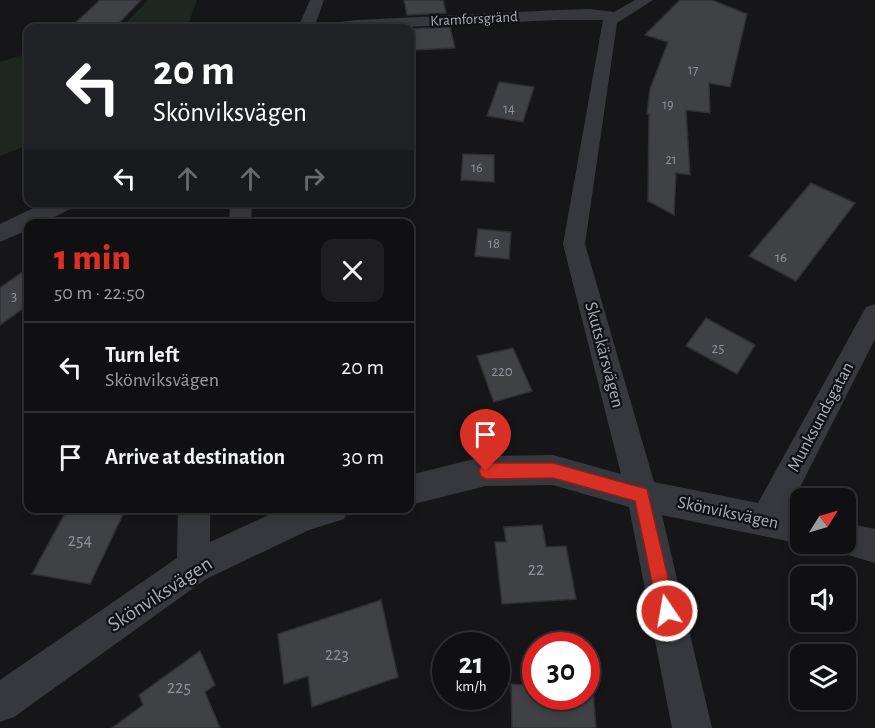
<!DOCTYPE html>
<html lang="en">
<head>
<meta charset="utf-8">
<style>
	body { margin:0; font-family:"Alegreya Sans",sans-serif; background:#1e1e20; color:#f1f3f6; height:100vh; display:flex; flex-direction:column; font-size:22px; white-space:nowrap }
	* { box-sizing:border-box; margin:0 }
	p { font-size:20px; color:#9c9d9f }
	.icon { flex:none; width:33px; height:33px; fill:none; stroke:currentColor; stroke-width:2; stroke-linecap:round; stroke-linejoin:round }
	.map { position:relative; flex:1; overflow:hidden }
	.side { position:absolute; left:24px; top:219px; width:390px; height:294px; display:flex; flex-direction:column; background:#101012; border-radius:12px; box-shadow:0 3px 9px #0003,0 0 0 2px #303032 }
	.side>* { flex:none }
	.banner { position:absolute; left:24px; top:24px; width:390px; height:183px; border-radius:12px; box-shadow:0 3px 9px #0003,0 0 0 2px #303032; background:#202124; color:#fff; overflow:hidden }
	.needle { width:39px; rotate:53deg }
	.fabs { position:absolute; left:790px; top:488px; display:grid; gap:12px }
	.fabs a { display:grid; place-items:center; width:66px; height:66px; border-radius:12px; background:#101012; box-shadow:0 3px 9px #0003,0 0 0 2px #303032; font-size:30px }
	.speed { position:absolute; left:432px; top:632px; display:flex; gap:12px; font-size:30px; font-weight:700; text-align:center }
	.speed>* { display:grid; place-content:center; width:78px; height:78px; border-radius:50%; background:#101012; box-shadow:0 3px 9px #0003,0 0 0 2px #303032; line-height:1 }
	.speed small { font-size:15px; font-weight:400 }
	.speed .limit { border:9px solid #d22; background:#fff; color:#111 }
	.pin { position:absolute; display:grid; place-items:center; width:51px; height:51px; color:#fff; margin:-62px -26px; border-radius:50% 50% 50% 0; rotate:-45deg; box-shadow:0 0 6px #0007 }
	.pin .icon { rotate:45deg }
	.me { position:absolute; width:66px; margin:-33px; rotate:348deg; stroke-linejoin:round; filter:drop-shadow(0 0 4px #0008) }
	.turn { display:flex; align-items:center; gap:21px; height:126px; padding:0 30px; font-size:27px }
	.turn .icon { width:78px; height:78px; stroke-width:2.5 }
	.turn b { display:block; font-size:42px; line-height:51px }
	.lanes { display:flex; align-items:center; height:57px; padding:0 30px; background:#0003; justify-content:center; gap:30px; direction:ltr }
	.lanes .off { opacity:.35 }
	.round { display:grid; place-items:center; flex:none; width:63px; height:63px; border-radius:12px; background:#1e1e20 }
	.summary { display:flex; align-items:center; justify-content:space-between; height:102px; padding:0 30px }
	h1 { font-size:36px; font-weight:800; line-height:45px; color:#d93025 }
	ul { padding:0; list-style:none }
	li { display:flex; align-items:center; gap:18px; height:90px; padding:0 30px; border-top:2px solid #303032 }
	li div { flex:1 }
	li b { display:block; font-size:22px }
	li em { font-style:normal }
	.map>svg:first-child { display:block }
</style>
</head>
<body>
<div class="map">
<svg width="875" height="728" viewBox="0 0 875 728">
	<rect width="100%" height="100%" fill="#161618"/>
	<g fill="#1e261f">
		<path d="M 148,0 L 197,0 L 188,25 L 183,28 L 121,28 Z"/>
		<path d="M 28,53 L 28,145 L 0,156 L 0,62 Z"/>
	</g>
	<g fill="#404145" stroke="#303034" stroke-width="1.5">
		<path d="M 100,0 L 141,0 L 114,28 L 70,28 Z"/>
		<path d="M 404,0 L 443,0 L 446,13 L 407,15 Z"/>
		<path d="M 680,0 L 712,0 L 747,14 L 730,87 L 709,83 L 710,113 L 686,110 L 690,175 L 676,173 L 674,215 L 648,201 L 649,114 L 647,114 L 650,89 L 668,42 L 645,35 Z"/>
		<path d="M 450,27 L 455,48 L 414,50 L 410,29 Z"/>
		<path d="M 499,82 L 534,87 L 523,122 L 487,116 Z"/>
		<path d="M 463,154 L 494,155 L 494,182 L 461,180 Z"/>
		<path d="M 811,183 L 855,203 L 796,281 L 749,256 Z"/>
		<path d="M 478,229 L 511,232 L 509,259 L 475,256 Z"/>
		<path d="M 28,268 L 28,305 L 0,325 L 0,288 Z"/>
		<path d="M 706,318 L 755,345 L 737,374 L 686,346 Z"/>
		<path d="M 513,348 L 532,391 L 494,402 L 477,356 Z"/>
		<path d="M 68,508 L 126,508 L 90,584 L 32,574 Z"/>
		<path d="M 542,525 L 546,547 L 566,546 L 576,599 L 502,604 L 495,542 L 506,542 L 504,527 Z"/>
		<path d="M 381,600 L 398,677 L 312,707 L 308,676 L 284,684 L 278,634 Z"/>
		<path d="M 200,651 L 215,685 L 205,692 L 220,728 L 112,728 L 143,705 L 139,695 Z"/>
		<path d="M 511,684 L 536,686 L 536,696 L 586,696 L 586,689 L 593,690 L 596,728 L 512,728 Z"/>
	</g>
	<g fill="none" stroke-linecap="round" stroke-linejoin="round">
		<g fill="#37383d" fill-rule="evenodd">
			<path d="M 310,0 L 324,0 L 314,28 L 298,28 Z"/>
			<path d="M 635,0 L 653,0 L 617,23 L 585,244 L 654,482 L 758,503 L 866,307 L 875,304 L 875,339 L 789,509 L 801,512 L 801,543 L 804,543 L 801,544 L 662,515 L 712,728 L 672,728 L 629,507 L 553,485 L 486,486 L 410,505 L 410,475 L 486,456 L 553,455 L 621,474 L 563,244 L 603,20 L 558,20 L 381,28 L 324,28 L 332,23 L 357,20 L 558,10 L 590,9 L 614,12 Z"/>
			<path d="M 46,202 L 76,202 L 74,207 L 41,224 L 28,224 L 28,230 L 0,242 L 0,224 Z"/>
			<path d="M 230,202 L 252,202 L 251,224 L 229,224 Z"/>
			<path d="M 178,508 L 210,508 L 210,542 L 284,508 L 349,508 L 344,519 L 309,530 L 206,579 L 14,717 L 0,722 L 0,680 L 177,558 Z"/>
			<path d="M 846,523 L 875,529 L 875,563 L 834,551 L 831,543 L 846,543 Z"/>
		</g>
	</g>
	<path fill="#d93025" stroke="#8d1f18" stroke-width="1.5" d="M 486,463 L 553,463 L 647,489 L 676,611 L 673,618 L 667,620 L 660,618 L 658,611 L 635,501 L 553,478 L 486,479 L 481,476 L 479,471 L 481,466 Z"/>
	<g text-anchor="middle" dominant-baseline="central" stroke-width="4.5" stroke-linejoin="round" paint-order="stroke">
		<g font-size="14" fill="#8e929b">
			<text x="693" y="70">17</text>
			<text x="668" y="105">19</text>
			<text x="509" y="109">14</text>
			<text x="671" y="160">21</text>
			<text x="477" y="168">16</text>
		</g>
		<g font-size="15" fill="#a8adb8" stroke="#111113">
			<text transform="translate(474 19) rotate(-3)">Kramforsgränd</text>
		</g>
		<g font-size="15" fill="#8e929b">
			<text x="494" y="243">18</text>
			<text x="781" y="257">16</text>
			<text x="14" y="296">3</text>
			<text x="718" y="348">25</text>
			<text x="502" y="371">220</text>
		</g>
		<g font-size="18" fill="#a8adb8" stroke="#111113">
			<text transform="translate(604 355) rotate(75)">Skutskärsvägen</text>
			<text transform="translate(821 417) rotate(-62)">Munksundsgatan</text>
			<text transform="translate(728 513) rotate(12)">Skönviksvägen</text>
		</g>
		<g font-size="18" fill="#8e929b">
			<text x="80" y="541">254</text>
			<text x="536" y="570">22</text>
			<text x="337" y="655">223</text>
			<text x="179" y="688">225</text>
		</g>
		<g font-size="21" fill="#a8adb8" stroke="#111113">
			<text transform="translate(160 594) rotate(-33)">Skönviksvägen</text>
		</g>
	</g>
</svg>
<div class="fabs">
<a><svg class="needle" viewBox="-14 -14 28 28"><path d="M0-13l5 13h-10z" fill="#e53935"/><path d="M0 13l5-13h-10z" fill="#9c9d9f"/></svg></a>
<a><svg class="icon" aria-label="sound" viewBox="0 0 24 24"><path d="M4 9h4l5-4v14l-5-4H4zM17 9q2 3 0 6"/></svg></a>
<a><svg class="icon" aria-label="layers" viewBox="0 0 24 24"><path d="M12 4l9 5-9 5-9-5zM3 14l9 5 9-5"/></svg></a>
</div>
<div class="speed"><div>21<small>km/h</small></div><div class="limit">30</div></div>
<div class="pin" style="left:486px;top:471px;background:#d93025"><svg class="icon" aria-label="arrive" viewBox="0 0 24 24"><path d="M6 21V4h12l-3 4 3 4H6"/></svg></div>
<svg class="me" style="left:667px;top:611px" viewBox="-20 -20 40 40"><circle r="17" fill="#d93025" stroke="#fff" stroke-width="3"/><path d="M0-11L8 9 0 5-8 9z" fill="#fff"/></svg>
<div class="banner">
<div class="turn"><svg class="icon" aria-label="left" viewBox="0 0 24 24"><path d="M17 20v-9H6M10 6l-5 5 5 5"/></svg><div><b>20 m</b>Skönviksvägen</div></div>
<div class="lanes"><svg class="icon" aria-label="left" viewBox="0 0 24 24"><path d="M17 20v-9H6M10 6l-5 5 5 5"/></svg><svg class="icon off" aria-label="ahead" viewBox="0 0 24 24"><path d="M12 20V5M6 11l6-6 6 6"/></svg><svg class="icon off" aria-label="ahead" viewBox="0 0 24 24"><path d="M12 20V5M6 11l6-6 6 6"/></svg><svg class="icon off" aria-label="right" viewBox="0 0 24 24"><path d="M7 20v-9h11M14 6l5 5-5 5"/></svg></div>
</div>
<section class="side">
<div class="summary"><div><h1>1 min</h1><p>50 m · 22:50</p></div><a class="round"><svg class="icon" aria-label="close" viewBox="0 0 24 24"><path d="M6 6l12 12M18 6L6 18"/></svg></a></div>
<ul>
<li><svg class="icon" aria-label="left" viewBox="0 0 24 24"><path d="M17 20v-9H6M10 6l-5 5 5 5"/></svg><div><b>Turn left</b><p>Skönviksvägen</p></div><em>20 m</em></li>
<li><svg class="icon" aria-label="arrive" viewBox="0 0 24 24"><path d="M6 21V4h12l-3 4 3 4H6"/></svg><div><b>Arrive at destination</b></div><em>30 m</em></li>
</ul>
</section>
</div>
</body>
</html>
